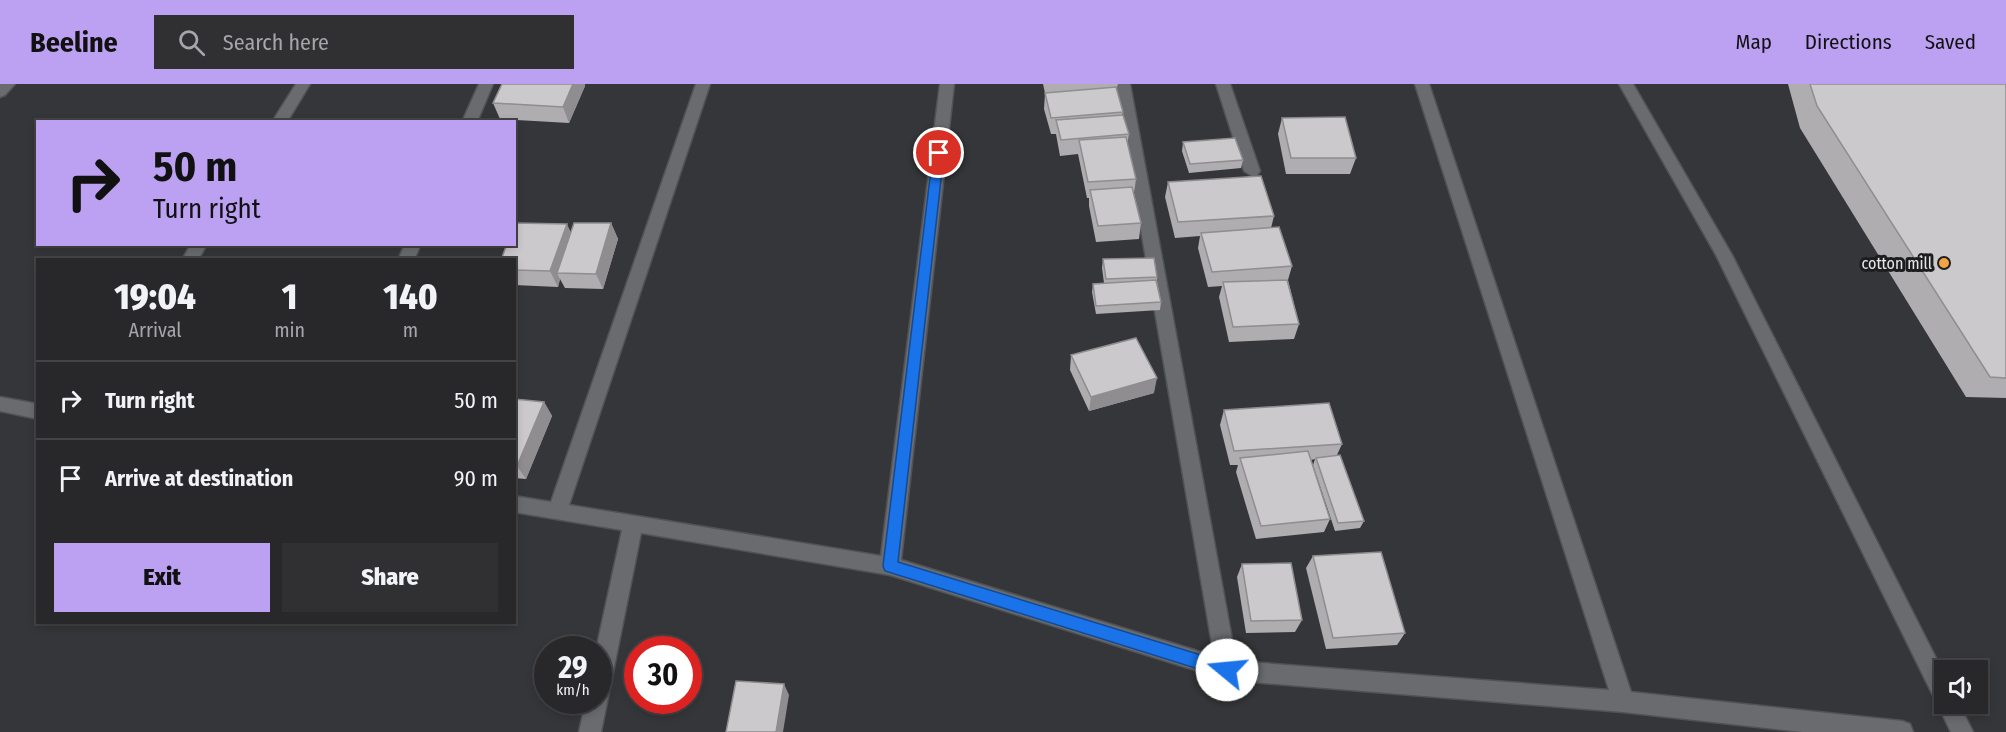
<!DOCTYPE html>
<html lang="en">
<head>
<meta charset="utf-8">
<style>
	body { margin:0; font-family:"Fira Sans Condensed",sans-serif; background:#303033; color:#f1f3f6; height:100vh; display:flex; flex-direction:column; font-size:22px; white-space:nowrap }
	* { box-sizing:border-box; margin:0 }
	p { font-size:20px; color:#a5a6a9 }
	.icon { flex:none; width:33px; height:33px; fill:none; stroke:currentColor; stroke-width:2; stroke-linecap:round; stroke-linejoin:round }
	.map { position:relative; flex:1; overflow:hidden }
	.drawer { position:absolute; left:36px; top:174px; width:480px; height:366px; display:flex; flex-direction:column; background:#28282b; border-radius:0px; box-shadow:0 3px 9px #0003,0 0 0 2px #444447 }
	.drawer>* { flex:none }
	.guide { position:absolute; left:36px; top:36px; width:480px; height:126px; border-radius:0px; box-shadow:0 3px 9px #0003,0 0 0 2px #444447; background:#bca0f2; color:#111; overflow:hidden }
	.fabs { position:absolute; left:1934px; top:576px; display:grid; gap:12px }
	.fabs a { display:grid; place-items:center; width:54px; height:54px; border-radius:0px; background:#28282b; box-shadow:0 3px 9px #0003,0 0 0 2px #444447; font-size:30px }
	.speed { position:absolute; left:534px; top:552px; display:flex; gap:12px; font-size:30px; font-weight:700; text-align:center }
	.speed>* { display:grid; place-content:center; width:78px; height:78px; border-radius:50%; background:#28282b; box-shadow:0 3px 9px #0003,0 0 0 2px #444447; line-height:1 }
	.speed small { font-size:15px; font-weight:400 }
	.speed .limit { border:9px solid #d22; background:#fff; color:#111 }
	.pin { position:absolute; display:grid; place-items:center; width:51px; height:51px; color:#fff; margin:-26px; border:3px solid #fff; border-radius:50%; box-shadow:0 2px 6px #0007 }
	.me { position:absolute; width:66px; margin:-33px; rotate:287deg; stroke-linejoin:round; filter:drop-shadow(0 0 4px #0008) }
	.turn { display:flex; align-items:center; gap:21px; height:126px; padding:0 18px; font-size:27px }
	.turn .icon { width:78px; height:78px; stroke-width:2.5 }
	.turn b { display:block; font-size:42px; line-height:51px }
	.eta { display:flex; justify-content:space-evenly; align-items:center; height:102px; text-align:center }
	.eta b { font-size:36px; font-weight:800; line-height:42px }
	.action { display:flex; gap:12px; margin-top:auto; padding:12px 18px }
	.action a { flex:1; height:69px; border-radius:0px; background:#bca0f2; color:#111; font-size:24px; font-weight:800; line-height:69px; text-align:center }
	.action a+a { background:#303033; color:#f1f3f6 }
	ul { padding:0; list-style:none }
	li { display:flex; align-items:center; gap:18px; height:78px; padding:0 18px; border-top:2px solid #444447 }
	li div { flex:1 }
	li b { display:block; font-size:22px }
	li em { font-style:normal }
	header { display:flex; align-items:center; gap:36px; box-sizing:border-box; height:84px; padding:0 30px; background:#bca0f2; color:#111 }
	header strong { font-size:28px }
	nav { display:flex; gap:33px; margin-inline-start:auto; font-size:21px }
	.search { width:420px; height:54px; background:#303033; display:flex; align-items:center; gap:15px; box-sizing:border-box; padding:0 21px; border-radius:0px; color:#a5a6a9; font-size:22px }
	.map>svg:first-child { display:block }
</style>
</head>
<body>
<header>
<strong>Beeline</strong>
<div class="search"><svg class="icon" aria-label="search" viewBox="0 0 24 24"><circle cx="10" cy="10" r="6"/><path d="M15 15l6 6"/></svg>Search here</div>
<nav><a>Map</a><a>Directions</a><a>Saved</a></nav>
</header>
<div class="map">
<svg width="2006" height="648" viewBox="0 0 2006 648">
	<rect width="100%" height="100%" fill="#353639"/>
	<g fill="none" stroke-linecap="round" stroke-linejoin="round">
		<defs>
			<g id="street">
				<path d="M 0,0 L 15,0 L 5,11 L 0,13 Z"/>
				<path d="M 296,0 L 310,0 L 287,38 L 272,38 Z"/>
				<path d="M 479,0 L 493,0 L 477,38 L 462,38 Z"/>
				<path d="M 696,0 L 710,0 L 569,421 L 881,472 L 940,0 L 954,0 L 901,476 L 1214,572 L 1116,0 L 1130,0 L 1236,577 L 1609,606 L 1415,0 L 1429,0 L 1631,608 L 1902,637 L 1910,640 L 1913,648 L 1803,648 L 1623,628 L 1227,596 L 890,491 L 641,449 L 601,648 L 579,648 L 586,616 L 598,616 L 598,566 L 596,566 L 622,446 L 514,428 L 514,412 L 551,418 Z"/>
				<path d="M 1216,0 L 1230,0 L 1260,87 L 1257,91 L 1252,92 L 1244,87 Z"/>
				<path d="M 1619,0 L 1633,0 L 1732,171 L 1944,590 L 1944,620 L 1959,620 L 1973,648 L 1951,648 L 1716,171 Z"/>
				<path d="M 191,160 L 207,160 L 198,176 L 182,176 Z"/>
				<path d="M 405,160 L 421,160 L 414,176 L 398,176 Z"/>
				<path d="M 0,313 L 38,320 L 38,335 L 0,327 Z"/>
			</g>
		</defs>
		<use href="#street" stroke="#515255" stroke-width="3"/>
		<use href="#street" fill="#6a6b6f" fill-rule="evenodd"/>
	</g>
	<g fill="#afadaf">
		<path d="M 502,0 L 585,0 L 585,2 L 569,39 L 500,35 L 493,19 Z"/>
		<path d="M 1043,0 L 1118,0 L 1116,6 L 1123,28 L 1122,31 L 1129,50 L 1127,60 L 1136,95 L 1134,109 L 1141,139 L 1139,155 L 1096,158 L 1089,122 L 1089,114 L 1087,114 L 1078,70 L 1060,72 L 1056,50 L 1051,50 L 1044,25 L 1045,9 Z"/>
		<path d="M 1788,0 L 2006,0 L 2006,314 L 1966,313 L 1800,44 Z"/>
		<path d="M 1282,34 L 1356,74 L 1350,90 L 1286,90 L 1278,50 Z"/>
		<path d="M 1183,58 L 1243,76 L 1241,84 L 1189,89 L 1182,67 Z"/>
		<path d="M 1168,98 L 1274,132 L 1271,144 L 1292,182 L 1288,196 L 1299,240 L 1294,255 L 1229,258 L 1219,213 L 1222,202 L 1208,203 L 1198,164 L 1200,152 L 1175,154 L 1165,113 Z"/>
		<path d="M 611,139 L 618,155 L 603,205 L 565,204 L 560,195 L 558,203 L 514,201 L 514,176 L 571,148 Z"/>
		<path d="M 1103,175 L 1157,193 L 1157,197 L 1161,218 L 1160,226 L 1096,230 L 1092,208 L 1093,200 L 1104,199 L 1102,184 Z"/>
		<path d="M 1071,271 L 1154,309 L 1089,327 L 1070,286 Z"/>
		<path d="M 514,315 L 544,318 L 552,332 L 526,395 L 514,394 Z"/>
		<path d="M 1224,326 L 1342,360 L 1337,371 L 1364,437 L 1360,444 L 1335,447 L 1313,381 L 1315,375 L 1311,376 L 1330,435 L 1324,448 L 1256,455 L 1236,388 L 1238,381 L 1230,381 L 1220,341 Z"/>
		<path d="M 1313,472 L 1405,549 L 1397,561 L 1326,565 L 1306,484 Z"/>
		<path d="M 1242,480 L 1302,536 L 1295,548 L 1246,549 L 1237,493 Z"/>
	</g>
	<g fill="#8f8d8f">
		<path d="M 573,0 L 585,0 L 585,2 L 569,39 L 563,23 Z"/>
		<path d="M 611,139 L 618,155 L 603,205 L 596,190 Z"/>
		<path d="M 567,140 L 574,155 L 557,189 L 560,195 L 558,203 L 550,187 Z"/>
		<path d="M 1157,294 L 1154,309 L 1089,327 L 1091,313 Z"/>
		<path d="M 544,318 L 552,332 L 526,395 L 517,382 Z"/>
		<path d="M 784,600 L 789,611 L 783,648 L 776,648 Z"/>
	</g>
	<g fill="#ccc9cc" stroke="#8f8d8f" stroke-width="1.5">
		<path d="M 502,0 L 573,0 L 563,23 L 493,19 Z"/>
		<path d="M 1810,0 L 2006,0 L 2006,294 L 1990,293 L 1817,22 Z"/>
		<path d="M 1116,3 L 1123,28 L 1051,34 L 1045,9 Z"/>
		<path d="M 1123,31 L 1129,50 L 1061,56 L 1056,36 Z"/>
		<path d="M 1345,33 L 1356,74 L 1291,74 L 1282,34 Z"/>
		<path d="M 422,36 L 443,37 L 443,38 L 422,38 Z"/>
		<path d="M 1126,53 L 1136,95 L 1088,98 L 1079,56 Z"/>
		<path d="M 1235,54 L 1243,76 L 1190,80 L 1183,58 Z"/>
		<path d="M 1261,92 L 1274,132 L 1178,138 L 1168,98 Z"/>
		<path d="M 1132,103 L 1141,139 L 1098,142 L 1090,106 Z"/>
		<path d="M 515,139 L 567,140 L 550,187 L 514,186 L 514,176 L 501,176 L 507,160 L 514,160 Z"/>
		<path d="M 574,139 L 611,139 L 596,190 L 557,189 Z"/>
		<path d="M 1279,143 L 1292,182 L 1212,188 L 1201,149 Z"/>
		<path d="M 1154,174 L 1157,193 L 1106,195 L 1103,175 Z"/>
		<path d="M 1156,196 L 1161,218 L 1096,222 L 1093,200 Z"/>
		<path d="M 1287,196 L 1299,240 L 1233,243 L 1223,198 Z"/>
		<path d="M 1136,254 L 1157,294 L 1091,313 L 1071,271 Z"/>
		<path d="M 514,315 L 544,318 L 517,382 L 514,381 Z"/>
		<path d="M 1329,319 L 1342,360 L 1234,367 L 1224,326 Z"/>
		<path d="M 1308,367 L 1330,435 L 1261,442 L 1240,374 Z"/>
		<path d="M 1340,371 L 1364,437 L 1338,439 L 1316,374 Z"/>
		<path d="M 1381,468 L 1405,549 L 1333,554 L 1313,472 Z"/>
		<path d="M 1291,479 L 1302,536 L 1251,537 L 1242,480 Z"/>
		<path d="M 736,597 L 784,600 L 776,648 L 726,648 Z"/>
	</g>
	<path fill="#1a73e8" stroke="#114b97" stroke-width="1.5" d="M 939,65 L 944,69 L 898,478 L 1227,579 L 1233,581 L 1235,586 L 1233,592 L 1227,594 L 885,487 L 883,482 L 933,69 Z"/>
	<circle fill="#f3a442" stroke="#1d1d1f" stroke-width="2" cx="1944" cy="179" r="6"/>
	<g text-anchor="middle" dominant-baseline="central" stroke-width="6" stroke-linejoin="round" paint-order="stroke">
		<g font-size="16" fill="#e6e7e9" stroke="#1d1d1f" text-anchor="end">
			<text x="1932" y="179">cotton mill</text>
		</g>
	</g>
</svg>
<div class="fabs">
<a><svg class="icon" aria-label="sound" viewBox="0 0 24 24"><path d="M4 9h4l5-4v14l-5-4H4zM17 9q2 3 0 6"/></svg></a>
</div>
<div class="speed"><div>29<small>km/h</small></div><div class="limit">30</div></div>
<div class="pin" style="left:939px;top:69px;background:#d93025"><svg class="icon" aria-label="arrive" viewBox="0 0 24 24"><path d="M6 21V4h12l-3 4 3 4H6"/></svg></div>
<svg class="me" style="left:1227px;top:586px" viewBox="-20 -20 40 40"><circle r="19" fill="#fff"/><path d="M0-13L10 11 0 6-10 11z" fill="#1a73e8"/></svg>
<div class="guide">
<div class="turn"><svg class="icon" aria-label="right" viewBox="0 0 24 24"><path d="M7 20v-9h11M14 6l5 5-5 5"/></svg><div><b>50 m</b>Turn right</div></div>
</div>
<section class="drawer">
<div class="eta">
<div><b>19:04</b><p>Arrival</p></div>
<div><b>1</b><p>min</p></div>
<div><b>140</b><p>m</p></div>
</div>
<ul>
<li><svg class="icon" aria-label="right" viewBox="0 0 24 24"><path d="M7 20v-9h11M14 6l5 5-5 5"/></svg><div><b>Turn right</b></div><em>50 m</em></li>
<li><svg class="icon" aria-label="arrive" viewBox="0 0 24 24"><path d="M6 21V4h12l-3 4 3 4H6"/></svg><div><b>Arrive at destination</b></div><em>90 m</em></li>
</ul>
<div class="action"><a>Exit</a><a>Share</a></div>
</section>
</div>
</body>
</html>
